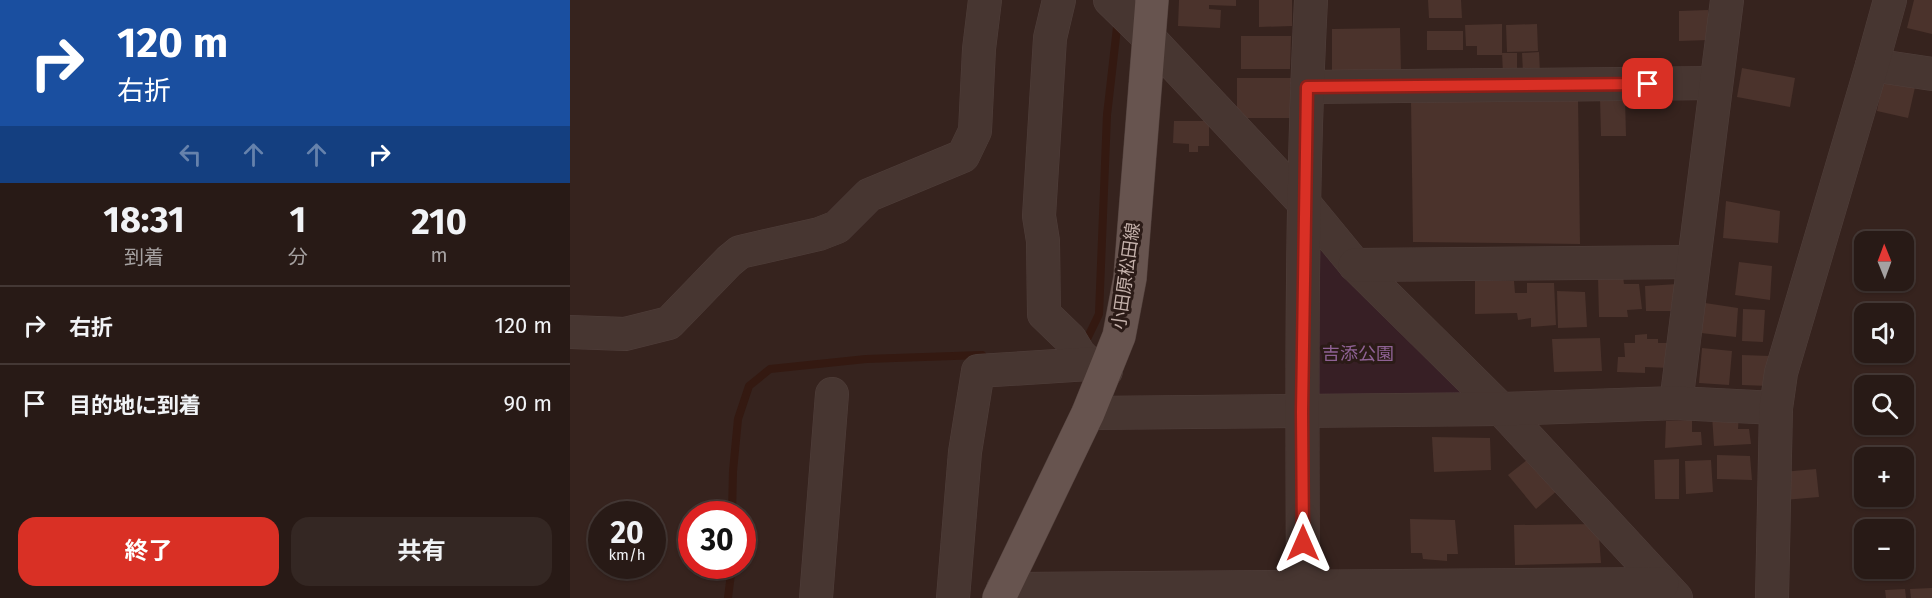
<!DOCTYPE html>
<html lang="ja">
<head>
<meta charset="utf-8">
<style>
	body { margin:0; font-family:"Fira Sans","Noto Sans JP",sans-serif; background:#342723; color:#f1f3f6; height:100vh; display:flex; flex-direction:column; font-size:22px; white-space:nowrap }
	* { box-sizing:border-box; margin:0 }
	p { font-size:20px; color:#a5a1a1 }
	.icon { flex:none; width:33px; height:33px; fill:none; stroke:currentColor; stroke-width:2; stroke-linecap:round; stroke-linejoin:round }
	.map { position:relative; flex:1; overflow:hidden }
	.details { display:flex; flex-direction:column; background:#281a16; width:570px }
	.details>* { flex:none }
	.top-card { background:#1a4fa0; color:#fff; overflow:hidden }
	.needle { width:39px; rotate:359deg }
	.fabs { position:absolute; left:1284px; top:231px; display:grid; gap:12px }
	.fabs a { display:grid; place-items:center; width:60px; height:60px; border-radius:12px; background:#281a16; box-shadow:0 2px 4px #0004,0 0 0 2px #443835; font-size:30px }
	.speed { position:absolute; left:18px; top:501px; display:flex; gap:12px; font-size:30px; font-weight:700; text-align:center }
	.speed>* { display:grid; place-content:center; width:78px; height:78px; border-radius:50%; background:#281a16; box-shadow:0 2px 4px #0004,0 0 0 2px #443835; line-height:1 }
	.speed small { font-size:15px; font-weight:400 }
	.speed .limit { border:9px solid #d22; background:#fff; color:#111 }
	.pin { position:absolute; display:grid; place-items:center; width:51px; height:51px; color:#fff; margin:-26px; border-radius:12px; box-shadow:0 3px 9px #0006 }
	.me { position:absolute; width:66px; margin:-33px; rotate:0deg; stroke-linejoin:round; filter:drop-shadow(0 0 4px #0008) }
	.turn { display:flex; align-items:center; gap:21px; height:126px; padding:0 18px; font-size:27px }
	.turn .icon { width:78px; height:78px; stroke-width:2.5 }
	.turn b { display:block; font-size:42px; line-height:51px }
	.lanes { display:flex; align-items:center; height:57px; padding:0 18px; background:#0003; justify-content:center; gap:30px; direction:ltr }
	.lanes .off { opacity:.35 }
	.eta { display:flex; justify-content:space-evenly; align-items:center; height:102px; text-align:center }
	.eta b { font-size:36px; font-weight:700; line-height:42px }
	.button { display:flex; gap:12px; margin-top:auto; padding:12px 18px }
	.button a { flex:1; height:69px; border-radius:18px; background:#d93025; color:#fff; font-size:24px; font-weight:700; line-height:69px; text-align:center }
	.button a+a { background:#342723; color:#f1f3f6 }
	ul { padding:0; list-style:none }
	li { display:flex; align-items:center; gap:18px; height:78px; padding:0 18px; border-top:2px solid #443835 }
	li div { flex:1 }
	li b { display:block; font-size:22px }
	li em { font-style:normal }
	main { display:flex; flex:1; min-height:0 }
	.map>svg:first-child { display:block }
</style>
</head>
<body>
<main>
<section class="details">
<div class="top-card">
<div class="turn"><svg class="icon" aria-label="right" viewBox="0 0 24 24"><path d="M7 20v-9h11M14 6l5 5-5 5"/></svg><div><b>120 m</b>右折</div></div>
<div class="lanes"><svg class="icon off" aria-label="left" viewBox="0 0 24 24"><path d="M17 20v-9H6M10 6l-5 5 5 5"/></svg><svg class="icon off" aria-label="ahead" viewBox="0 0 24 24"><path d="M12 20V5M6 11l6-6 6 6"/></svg><svg class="icon off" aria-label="ahead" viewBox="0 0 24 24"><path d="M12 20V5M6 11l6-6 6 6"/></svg><svg class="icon" aria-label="right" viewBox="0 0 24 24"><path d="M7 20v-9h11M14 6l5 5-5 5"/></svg></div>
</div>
<div class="eta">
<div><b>18:31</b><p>到着</p></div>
<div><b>1</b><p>分</p></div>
<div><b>210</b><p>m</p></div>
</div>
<ul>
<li><svg class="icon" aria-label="right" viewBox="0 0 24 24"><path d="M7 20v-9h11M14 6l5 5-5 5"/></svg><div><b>右折</b></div><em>120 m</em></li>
<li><svg class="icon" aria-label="arrive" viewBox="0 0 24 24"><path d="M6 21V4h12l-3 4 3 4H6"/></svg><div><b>目的地に到着</b></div><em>90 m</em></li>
</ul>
<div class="button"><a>終了</a><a>共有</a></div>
</section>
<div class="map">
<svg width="1362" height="598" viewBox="0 0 1362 598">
	<rect width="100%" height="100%" fill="#36231e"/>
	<path fill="#371f25" d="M 741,241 L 901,400 L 742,402 Z"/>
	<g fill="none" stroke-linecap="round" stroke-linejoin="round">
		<g stroke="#341911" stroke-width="8">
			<path d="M 510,342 L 518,337 L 529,314 L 537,115 L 548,19"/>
			<path d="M 162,514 L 163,471 L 168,419 L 179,386 L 200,369 L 296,359 L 412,355"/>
			<path d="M 158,598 L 162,566"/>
		</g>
	</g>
	<g fill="#4b332c">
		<path d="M 609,0 L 666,0 L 666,6 L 639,5 L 639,9 L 651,10 L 650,28 L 608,26 Z"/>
		<path d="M 689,0 L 722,0 L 722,26 L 689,27 Z"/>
		<path d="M 858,0 L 891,0 L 892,18 L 859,18 Z"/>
		<path d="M 1344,0 L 1362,0 L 1362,34 L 1337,28 Z"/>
		<path d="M 1138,10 L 1139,40 L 1109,41 L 1109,11 Z"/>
		<path d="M 932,24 L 932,55 L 907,55 L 907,46 L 896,46 L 895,25 Z"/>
		<path d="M 967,24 L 968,51 L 937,52 L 936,25 Z"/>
		<path d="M 830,28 L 831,72 L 762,73 L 762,29 Z"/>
		<rect x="857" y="31" width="36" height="19"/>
		<path d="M 671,36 L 721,36 L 720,69 L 671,69 Z"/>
		<path d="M 969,52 L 970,73 L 953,73 L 952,53 Z"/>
		<path d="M 932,53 L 947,53 L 947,73 L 933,74 Z"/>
		<path d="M 1172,68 L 1225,78 L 1220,107 L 1167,97 Z"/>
		<path d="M 1314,76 L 1346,83 L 1338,118 L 1307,111 Z"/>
		<rect x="667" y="78" width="54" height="40"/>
		<path d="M 1008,97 L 1010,244 L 843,242 L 841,100 Z"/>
		<path d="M 1030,98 L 1055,98 L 1056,136 L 1031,136 Z"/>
		<path d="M 604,121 L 639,121 L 639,146 L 628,146 L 628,152 L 619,152 L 619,144 L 603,143 Z"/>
		<path d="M 1156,201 L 1210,211 L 1208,243 L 1153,238 Z"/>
		<path d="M 1169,262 L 1202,266 L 1200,300 L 1165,295 Z"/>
		<path d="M 1053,276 L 1054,284 L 1069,284 L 1072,309 L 1057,310 L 1058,317 L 1029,317 L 1028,277 Z"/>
		<path d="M 905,281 L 944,281 L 945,293 L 957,293 L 957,283 L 984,283 L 986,325 L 961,327 L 961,318 L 948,320 L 947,313 L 905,314 Z"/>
		<path d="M 1108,284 L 1110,311 L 1076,311 L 1075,286 Z"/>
		<path d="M 987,291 L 1015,292 L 1017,327 L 988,328 Z"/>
		<path d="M 1135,303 L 1168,308 L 1166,337 L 1131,333 Z"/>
		<path d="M 1173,309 L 1195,310 L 1193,342 L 1172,341 Z"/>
		<path d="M 1077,334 L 1077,339 L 1088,339 L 1088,343 L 1100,343 L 1100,368 L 1075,367 L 1075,373 L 1047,372 L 1048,357 L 1055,357 L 1054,343 L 1065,343 L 1065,335 Z"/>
		<path d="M 1030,338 L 1032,371 L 984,372 L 982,339 Z"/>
		<path d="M 1132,348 L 1162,351 L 1159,385 L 1129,383 Z"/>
		<path d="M 1172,355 L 1200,356 L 1199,386 L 1172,385 Z"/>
		<path d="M 1169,413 L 1168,429 L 1179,429 L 1181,444 L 1144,446 L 1142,415 Z"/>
		<path d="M 1122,420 L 1122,432 L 1131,432 L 1132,445 L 1095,448 L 1096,421 Z"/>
		<path d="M 862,437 L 920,438 L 921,470 L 864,472 Z"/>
		<path d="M 1147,455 L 1180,456 L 1182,480 L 1147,479 Z"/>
		<path d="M 962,456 L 989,489 L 966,509 L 938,475 Z"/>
		<path d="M 1109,459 L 1109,499 L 1085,499 L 1084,460 Z"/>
		<path d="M 1141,460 L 1143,492 L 1116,494 L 1115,461 Z"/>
		<path d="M 1246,469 L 1249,497 L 1214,500 L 1212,472 Z"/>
		<path d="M 840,519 L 885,520 L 888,554 L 877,554 L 877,561 L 853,559 L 852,553 L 841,553 Z"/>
		<path d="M 1028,524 L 1031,563 L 945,565 L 944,525 Z"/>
		<path d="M 1362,588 L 1362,598 L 1341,598 L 1340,589 Z"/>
		<path d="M 1335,589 L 1336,598 L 1316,598 L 1315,590 Z"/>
	</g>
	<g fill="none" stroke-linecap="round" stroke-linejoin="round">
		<defs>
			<g id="minor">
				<path d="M 489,0 L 480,38 L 469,216 L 473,241 L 474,314 L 500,339 L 509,354 L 519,364 L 536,371"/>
				<path d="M 540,0 L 579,38 L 734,203 L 785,265 L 931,409 L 1106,598"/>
				<path d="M 1302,65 L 1362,74"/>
				<path d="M 737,87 L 1146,83"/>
				<path d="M 785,265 L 1123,262"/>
				<path d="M 0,332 L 55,334 L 99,323 L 159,261 L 170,252 L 249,234 L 267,227 L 299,195 L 393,156 L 405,131 L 409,49 L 415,0"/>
				<path d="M 1106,403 L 1157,0"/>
				<path d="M 518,413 L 931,409 L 1106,403 L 1206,408"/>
				<path d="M 733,587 C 732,391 731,195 741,0"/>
				<path d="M 433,589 L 1092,584"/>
				<path d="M 246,598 L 262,394"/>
				<path d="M 383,598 L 395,452 L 408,371 L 519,364"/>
				<path d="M 1202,598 L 1206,408 L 1211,373 L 1302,65 L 1320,0"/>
			</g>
			<path id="major" d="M 429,598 L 518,413 L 549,336 L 560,278 L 582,0"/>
		</defs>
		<use href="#minor" stroke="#503f3b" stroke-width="34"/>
		<use href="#major" stroke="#503f3b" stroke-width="34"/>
		<use href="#minor" stroke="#473631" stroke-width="33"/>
		<use href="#major" stroke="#67544f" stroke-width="33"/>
	</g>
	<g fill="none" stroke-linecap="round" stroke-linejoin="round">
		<defs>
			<path id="route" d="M 733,543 L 732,412 L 737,87 L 1078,84"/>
		</defs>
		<use href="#route" stroke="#8d1f18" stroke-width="15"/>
		<use href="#route" stroke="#d93025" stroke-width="10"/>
	</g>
	<g text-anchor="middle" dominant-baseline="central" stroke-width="6" stroke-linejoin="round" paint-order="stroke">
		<g font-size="18" fill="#c4b1ab" stroke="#2b1b17">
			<text transform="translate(556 276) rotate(-82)">小田原松田線</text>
		</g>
		<g font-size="18" fill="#8f6295" stroke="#2b1b17">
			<text x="788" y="354">吉添公園</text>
		</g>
	</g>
</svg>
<div class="fabs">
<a><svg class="needle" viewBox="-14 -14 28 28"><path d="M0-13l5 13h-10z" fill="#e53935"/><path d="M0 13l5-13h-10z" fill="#a5a1a1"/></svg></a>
<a><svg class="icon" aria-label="sound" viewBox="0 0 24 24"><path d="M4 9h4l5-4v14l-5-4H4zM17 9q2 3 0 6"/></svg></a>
<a><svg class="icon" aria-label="search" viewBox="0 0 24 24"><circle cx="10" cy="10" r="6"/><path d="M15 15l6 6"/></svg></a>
<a>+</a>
<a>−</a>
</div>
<div class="speed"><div>20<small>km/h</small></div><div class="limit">30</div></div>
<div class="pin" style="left:1078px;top:84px;background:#d93025"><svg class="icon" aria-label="arrive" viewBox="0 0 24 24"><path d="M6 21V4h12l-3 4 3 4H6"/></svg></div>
<svg class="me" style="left:733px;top:543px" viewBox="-20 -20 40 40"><path d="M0-17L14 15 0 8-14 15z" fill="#d93025" stroke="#fff" stroke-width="4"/></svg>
</div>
</main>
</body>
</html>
